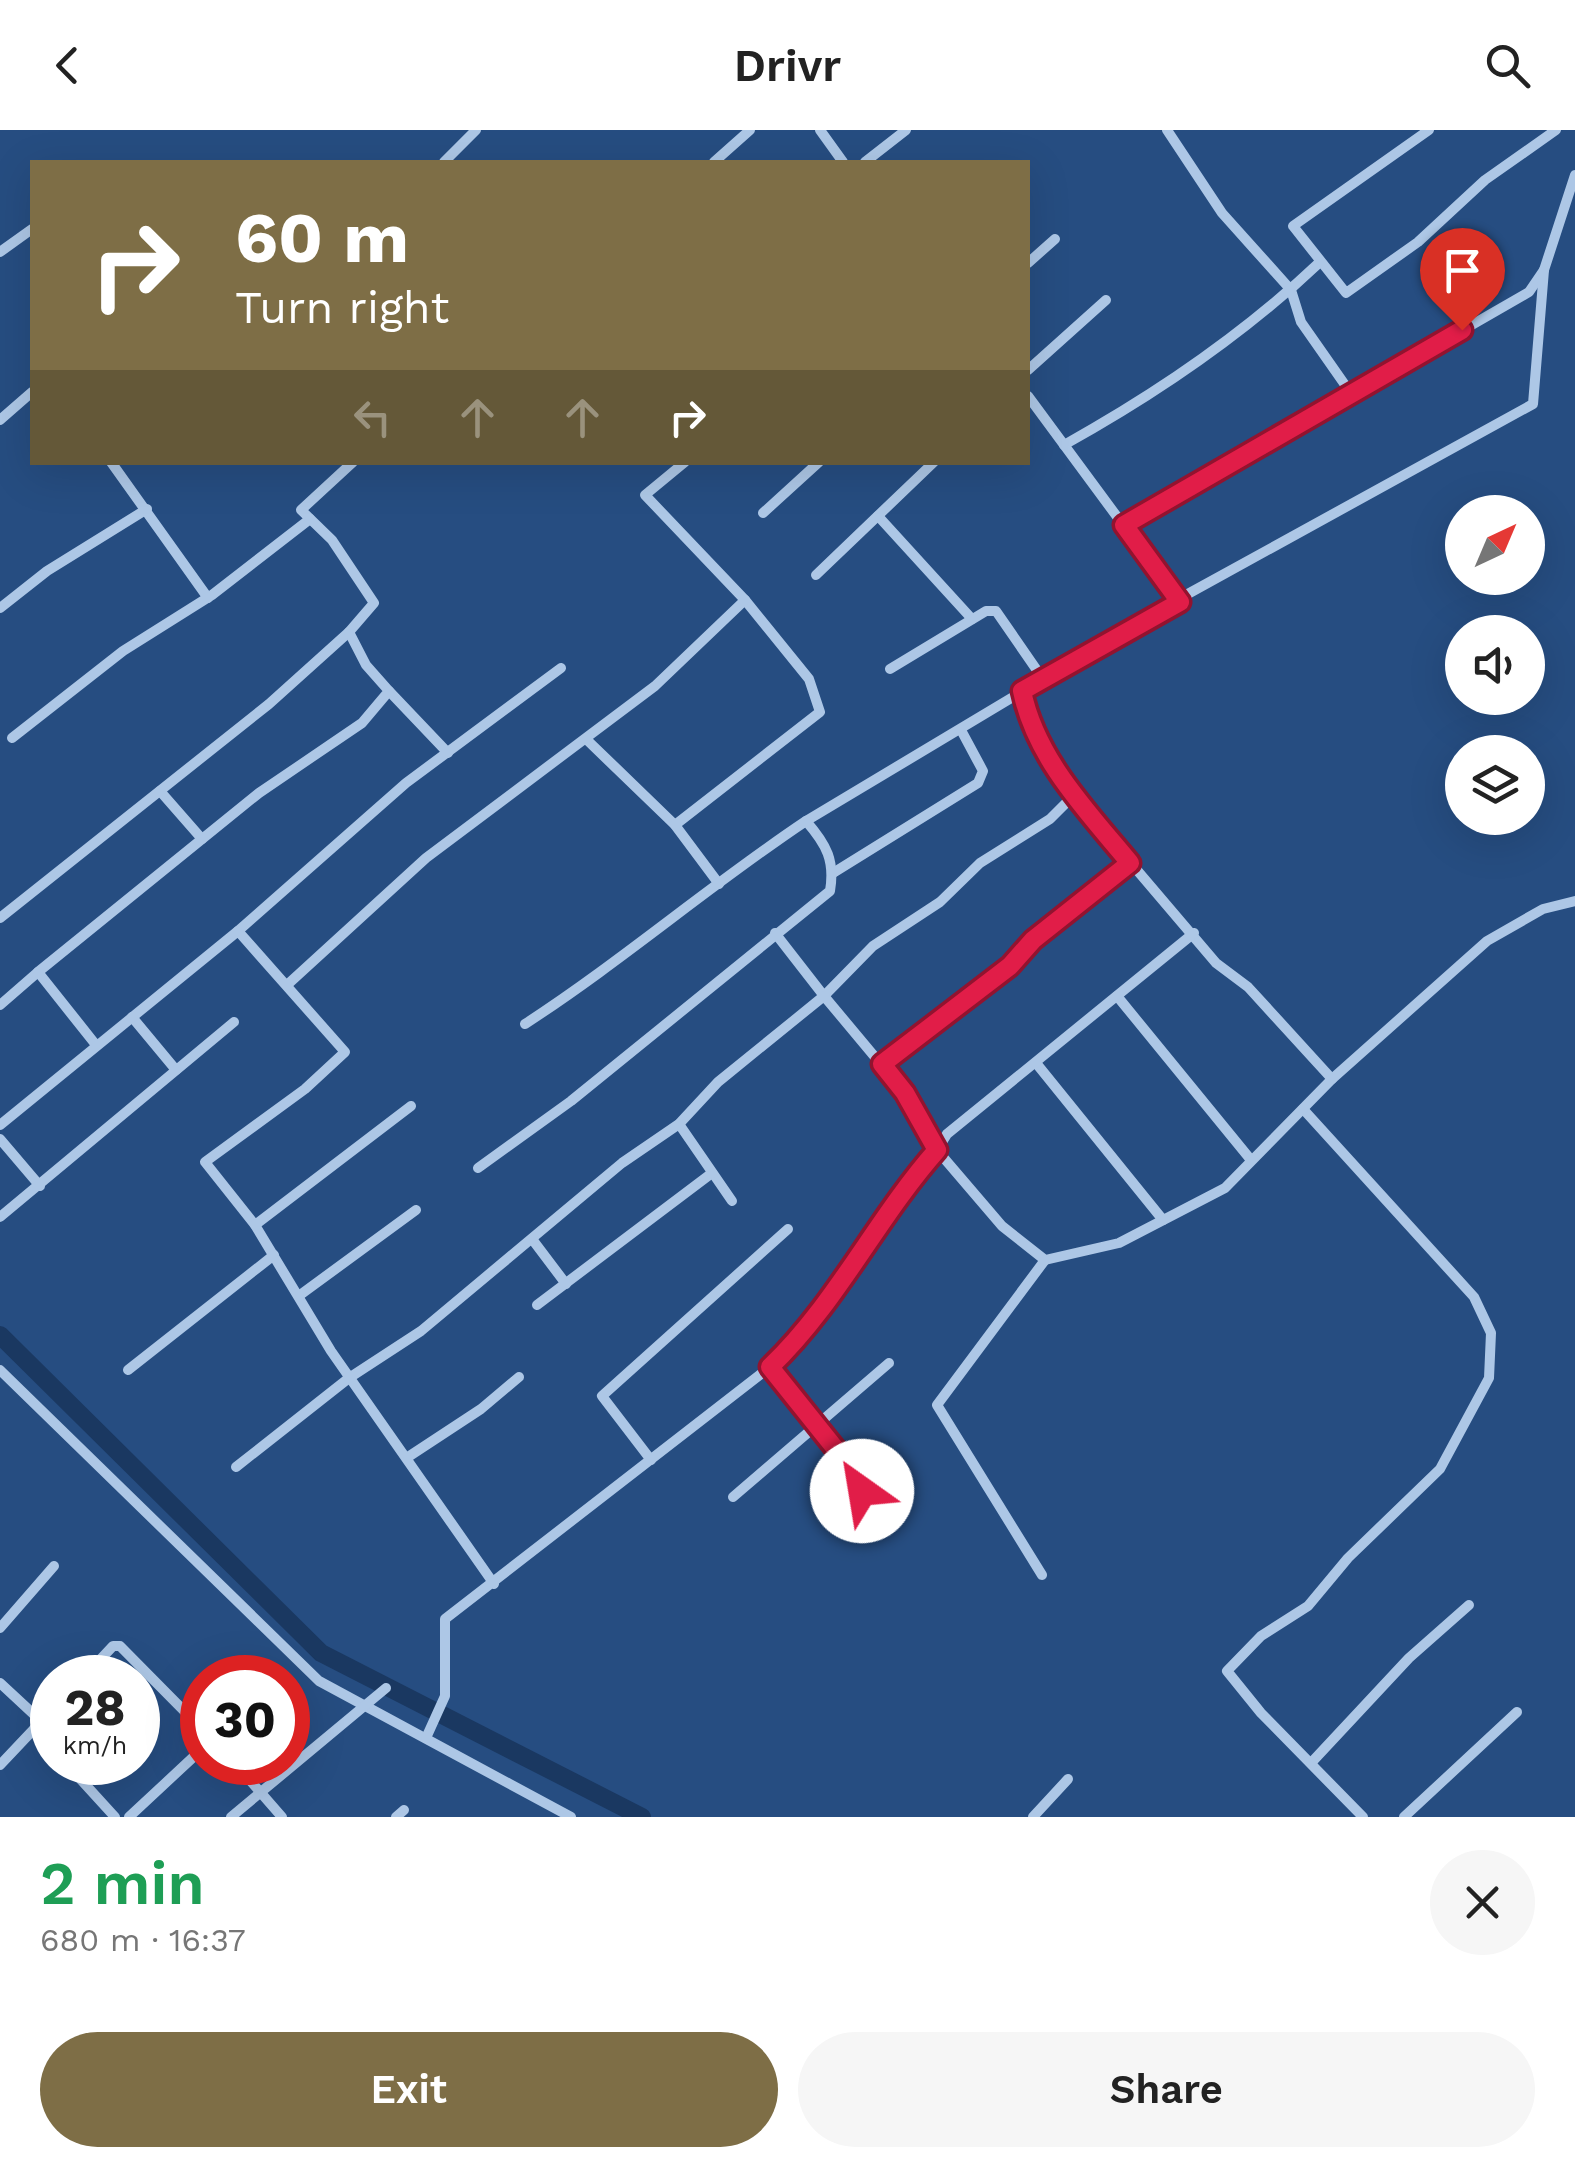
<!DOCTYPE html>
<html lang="en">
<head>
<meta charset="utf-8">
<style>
	body { margin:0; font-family:"Work Sans",sans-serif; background:#f6f6f6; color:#222; height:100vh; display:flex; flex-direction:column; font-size:38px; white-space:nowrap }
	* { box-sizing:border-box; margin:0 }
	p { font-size:32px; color:#767676 }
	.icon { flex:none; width:55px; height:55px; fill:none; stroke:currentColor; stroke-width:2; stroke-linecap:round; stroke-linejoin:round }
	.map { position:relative; height:1687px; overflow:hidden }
	.details { display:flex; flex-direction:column; background:#fff; flex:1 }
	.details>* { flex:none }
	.hud { position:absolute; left:30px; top:30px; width:1000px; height:305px; border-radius:0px; box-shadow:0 10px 40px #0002; background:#7e6e46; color:#fff; overflow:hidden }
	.needle { width:65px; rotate:44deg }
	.controls { position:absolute; left:1445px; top:365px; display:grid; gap:20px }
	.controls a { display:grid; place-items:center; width:100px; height:100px; border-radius:50%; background:#fff; box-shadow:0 10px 40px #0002; font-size:50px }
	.speed { position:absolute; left:30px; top:1525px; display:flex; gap:20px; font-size:50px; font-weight:700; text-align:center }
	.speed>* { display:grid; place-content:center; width:130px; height:130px; border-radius:50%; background:#fff; box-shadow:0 10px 40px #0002; line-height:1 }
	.speed small { font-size:25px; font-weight:400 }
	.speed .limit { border:15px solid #d22; background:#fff; color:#111 }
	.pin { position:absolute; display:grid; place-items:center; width:85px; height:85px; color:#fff; margin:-102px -42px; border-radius:50% 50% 50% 0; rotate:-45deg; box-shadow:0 0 10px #0007 }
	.pin .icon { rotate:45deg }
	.me { position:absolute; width:110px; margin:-55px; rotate:328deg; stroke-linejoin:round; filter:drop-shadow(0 0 8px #0008) }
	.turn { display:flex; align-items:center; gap:35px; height:210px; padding:0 40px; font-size:45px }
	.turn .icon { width:130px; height:130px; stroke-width:2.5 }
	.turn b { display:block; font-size:70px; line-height:85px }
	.lanes { display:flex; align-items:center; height:95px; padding:0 40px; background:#0003; justify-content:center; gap:50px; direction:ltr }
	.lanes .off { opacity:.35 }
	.round { display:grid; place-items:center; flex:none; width:105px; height:105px; border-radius:52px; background:#f6f6f6 }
	.head { display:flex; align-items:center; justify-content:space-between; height:170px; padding:0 40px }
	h1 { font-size:60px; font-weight:600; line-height:75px; color:#1e9e55 }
	.primary-button { display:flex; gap:20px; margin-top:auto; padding:20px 40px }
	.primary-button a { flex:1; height:115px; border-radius:60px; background:#7e6e46; color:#fff; font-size:40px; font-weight:600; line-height:115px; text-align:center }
	.primary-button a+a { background:#f6f6f6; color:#222 }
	header { display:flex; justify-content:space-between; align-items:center; height:130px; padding:0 40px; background:#fff; font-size:45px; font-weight:600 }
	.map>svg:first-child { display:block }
</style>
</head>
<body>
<header><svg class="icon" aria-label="back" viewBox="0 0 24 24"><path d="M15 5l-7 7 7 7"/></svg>Drivr<svg class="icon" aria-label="search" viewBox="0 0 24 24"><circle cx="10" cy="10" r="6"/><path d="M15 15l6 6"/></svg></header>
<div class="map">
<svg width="1575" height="1687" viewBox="0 0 1575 1687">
	<rect width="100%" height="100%" fill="#264d81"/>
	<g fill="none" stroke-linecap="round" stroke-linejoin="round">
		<path stroke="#1a3861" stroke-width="18" d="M 0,1205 L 321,1523 L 642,1687"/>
		<g stroke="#adc7e6" stroke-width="10">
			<path d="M 820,0 L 843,32"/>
			<path d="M 1167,0 L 1222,83 L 1291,160 L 1301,192 L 1350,262"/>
			<path d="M 1429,0 L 1293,96 L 1346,163 L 1418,112 L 1485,50 L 1556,0"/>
			<path d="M 444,32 L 476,0"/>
			<path d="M 714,32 L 750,0"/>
			<path d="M 865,32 L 906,0"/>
			<path d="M 0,122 L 32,99"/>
			<path d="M 1028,133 L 1055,109"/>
			<path d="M 1028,240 L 1106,170"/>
			<path d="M 1028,266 L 1180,472"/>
			<path d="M 0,290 L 32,262"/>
			<path d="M 1064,315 C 1156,264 1244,204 1320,132"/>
			<path d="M 111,332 L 208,468"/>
			<path d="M 763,383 L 819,332"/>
			<path d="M 878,386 L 972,489"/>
			<path d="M 1124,395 L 1529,162 L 1544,140"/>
			<path d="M 816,445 L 934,332"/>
			<path d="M 0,478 L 47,441 L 147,379"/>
			<path d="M 890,539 L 986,481 L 996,481 L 1043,549"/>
			<path d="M 389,561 L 448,623"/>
			<path d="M 1023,561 L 1028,588 L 1044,621 L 1079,672 L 1216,833 L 1248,857 L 1332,949"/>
			<path d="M 12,608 L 123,521 L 212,465 L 310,389"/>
			<path d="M 586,609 L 675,695 L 719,754"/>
			<path d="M 160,661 L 202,709"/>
			<path d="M 806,691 L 1155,482 L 1533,274 L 1544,140 L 1575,45"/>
			<path d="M 675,695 L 820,582 L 809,549 L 745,470"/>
			<path d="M 833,743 L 978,653 L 983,641 L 961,600"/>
			<path d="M 0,788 L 269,574 L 349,502"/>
			<path d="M 238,801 L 406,653 L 561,538"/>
			<path d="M 775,803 L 824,866 L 873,816 L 940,772 L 980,733 L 1050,689 L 1074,665"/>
			<path d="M 287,855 L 426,728 L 655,556 L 745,470 L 645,365 L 685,332"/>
			<path d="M 1117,866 L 1251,1030"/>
			<path d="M 0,875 L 38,842"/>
			<path d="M 132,887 L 176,940"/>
			<path d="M 96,915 L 38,842 L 259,663 L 362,593 L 389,561 L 366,535 L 349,502 L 374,473 L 332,410 L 301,380 L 353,332"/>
			<path d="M 1036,933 L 1163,1090"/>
			<path d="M 882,934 L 1010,836 L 1033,810 L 1130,733"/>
			<path d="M 1303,979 L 1474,1167 L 1491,1203 L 1489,1248 L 1440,1339 L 1348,1428 L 1308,1476 L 1261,1506 L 1227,1541 L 1261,1583 L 1363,1687"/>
			<path d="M 679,994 L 732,1071"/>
			<path d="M 0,995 L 238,801 L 345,922 L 305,959 L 205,1032 L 255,1095 L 331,1221 L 494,1454"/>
			<path d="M 0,1009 L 40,1056"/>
			<path d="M 937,1020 L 947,1004 L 1194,803"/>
			<path d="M 478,1038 L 571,971 L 830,761 C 835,731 827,715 806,691 C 710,755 622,831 525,894"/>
			<path d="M 0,1087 L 234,892"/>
			<path d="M 255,1095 L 411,976"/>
			<path d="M 532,1109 L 566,1154"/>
			<path d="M 300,1165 L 416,1080"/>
			<path d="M 537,1175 L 712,1043"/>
			<path d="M 770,1237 L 863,1352 L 862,1361 L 833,1389"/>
			<path d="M 0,1240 L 319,1551 L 571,1687"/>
			<path d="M 128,1240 L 274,1125"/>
			<path d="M 408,1327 L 481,1279 L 519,1247"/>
			<path d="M 651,1330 L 602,1266 L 788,1099"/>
			<path d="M 236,1337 L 349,1248 L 421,1201 L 622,1033 L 679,994 L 718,952 L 824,866 L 905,963 L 937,1020"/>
			<path d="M 733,1367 L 889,1233"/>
			<path d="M 1042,1445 L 937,1275 L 1045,1130"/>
			<path d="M 0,1498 L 54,1436"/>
			<path d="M 83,1548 L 113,1516 L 120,1516 L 202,1599"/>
			<path d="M 0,1553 L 41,1591"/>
			<path d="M 426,1608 L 445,1566 L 445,1489 L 770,1237 L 819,1184 L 881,1089 L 937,1020 L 1002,1096 L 1045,1130 L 1119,1113 L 1225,1058 L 1332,949 L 1487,811 L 1543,779 L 1575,771"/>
			<path d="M 234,1632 L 282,1687"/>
			<path d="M 1311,1633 L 1409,1528 L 1469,1475"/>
			<path d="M 0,1635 L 52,1580"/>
			<path d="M 73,1641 L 115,1687"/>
			<path d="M 129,1687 L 202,1619"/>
			<path d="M 231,1687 L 386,1558"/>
			<path d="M 396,1687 L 404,1680"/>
			<path d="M 1033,1687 L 1068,1649"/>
			<path d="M 1404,1687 L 1517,1582"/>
		</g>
	</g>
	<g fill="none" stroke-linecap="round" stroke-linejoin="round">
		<defs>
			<path id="route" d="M 862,1361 L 862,1352 L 770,1237 C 837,1173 876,1089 937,1020 L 905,963 L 882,934 L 1010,836 L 1033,810 L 1130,733 C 1087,681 1036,629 1022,561 L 1180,472 L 1124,395 L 1462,200"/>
		</defs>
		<use href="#route" stroke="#92132f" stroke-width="25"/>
		<use href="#route" stroke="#e11d48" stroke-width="18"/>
	</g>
</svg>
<div class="controls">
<a><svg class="needle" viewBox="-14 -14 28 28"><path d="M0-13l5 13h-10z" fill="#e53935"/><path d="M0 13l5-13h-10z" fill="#767676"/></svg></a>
<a><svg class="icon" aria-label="sound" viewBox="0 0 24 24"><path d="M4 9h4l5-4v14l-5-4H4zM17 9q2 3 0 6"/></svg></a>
<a><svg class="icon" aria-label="layers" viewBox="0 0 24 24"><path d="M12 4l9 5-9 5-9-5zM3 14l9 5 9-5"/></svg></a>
</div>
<div class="speed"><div>28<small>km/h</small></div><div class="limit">30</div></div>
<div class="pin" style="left:1462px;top:200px;background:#d93025"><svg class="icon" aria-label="arrive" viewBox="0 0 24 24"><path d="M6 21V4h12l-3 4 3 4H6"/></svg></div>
<svg class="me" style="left:862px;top:1361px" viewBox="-20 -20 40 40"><circle r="19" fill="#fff"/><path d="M0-13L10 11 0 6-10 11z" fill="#e11d48"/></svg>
<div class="hud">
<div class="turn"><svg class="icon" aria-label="right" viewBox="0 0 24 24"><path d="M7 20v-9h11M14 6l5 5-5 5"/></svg><div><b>60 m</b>Turn right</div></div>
<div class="lanes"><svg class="icon off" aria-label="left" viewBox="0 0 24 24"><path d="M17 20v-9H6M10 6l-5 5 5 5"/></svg><svg class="icon off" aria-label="ahead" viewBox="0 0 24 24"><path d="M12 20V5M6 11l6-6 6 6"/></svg><svg class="icon off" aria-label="ahead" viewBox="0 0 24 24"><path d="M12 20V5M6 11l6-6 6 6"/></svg><svg class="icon" aria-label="right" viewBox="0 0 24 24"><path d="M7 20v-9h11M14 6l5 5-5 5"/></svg></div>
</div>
</div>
<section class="details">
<div class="head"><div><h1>2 min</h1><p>680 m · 16:37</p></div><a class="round"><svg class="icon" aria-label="close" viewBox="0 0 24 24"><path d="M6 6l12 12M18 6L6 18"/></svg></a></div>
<div class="primary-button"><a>Exit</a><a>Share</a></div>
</section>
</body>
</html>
